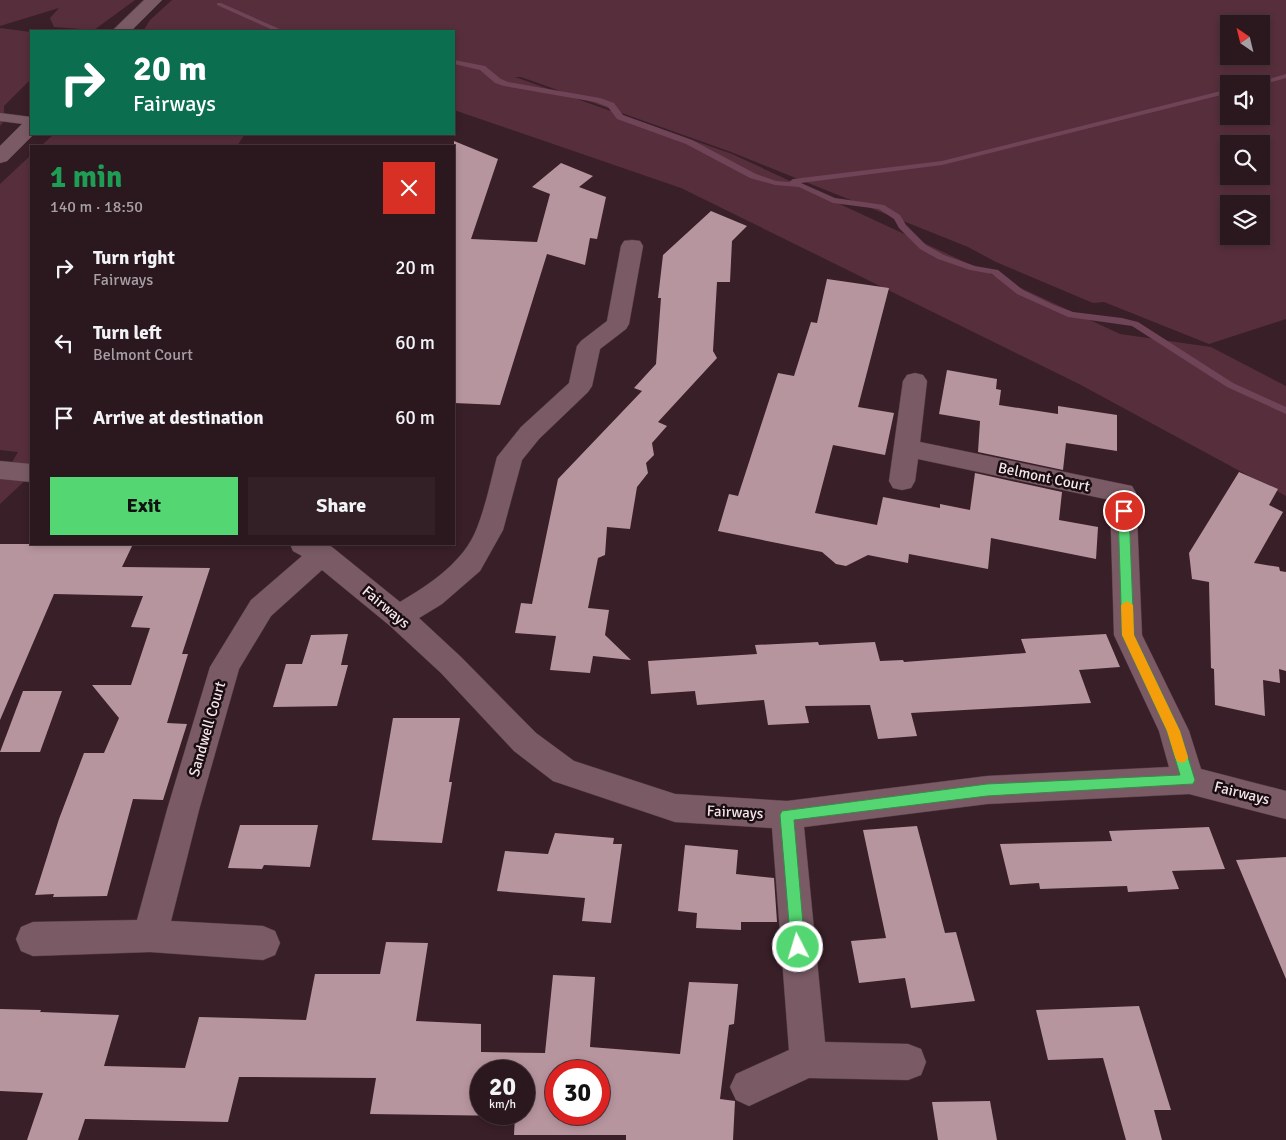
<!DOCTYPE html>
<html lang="en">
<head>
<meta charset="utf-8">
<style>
	body { margin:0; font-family:Signika,sans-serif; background:#332027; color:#f1f3f6; height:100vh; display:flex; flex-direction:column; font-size:19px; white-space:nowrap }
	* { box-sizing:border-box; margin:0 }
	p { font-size:16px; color:#a69fa4 }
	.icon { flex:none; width:28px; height:28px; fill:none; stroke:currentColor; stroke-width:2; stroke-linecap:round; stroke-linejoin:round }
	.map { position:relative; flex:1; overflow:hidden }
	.side { position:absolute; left:30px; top:145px; width:425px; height:400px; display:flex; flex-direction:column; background:#2b171e; border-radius:0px; box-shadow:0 2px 8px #0003,0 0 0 1px #47363c }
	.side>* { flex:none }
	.guide { position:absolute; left:30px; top:30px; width:425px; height:105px; border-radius:0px; box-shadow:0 2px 8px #0003,0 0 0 1px #47363c; background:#0b6e4f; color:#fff; overflow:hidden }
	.needle { width:32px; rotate:325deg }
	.buttons { position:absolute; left:1220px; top:15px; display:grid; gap:10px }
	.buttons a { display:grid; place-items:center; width:50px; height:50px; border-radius:0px; background:#2b171e; box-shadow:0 2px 8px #0003,0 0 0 1px #47363c; font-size:25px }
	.speed { position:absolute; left:470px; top:1060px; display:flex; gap:10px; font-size:25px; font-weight:700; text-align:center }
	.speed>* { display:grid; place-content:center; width:65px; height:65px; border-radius:50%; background:#2b171e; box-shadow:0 2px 8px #0003,0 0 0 1px #47363c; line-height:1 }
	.speed small { font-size:12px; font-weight:400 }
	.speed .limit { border:8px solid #d22; background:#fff; color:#111 }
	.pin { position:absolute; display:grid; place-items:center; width:42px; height:42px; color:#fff; margin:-21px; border:2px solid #fff; border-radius:50%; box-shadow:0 1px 5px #0007 }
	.me { position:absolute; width:55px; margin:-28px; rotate:355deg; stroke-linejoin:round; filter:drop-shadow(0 0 4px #0008) }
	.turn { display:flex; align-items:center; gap:18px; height:105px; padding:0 20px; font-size:22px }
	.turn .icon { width:65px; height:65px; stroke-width:2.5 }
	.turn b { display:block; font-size:35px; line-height:42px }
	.round { display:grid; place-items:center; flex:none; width:52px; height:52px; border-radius:0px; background:#332027 }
	.summary { display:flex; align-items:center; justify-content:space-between; height:85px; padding:0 20px }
	h1 { font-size:30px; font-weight:700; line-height:38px; color:#1e9e55 }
	.button { display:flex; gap:10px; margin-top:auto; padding:10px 20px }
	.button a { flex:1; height:58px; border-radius:0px; background:#54d672; color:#111; font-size:20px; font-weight:700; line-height:58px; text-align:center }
	.button a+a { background:#332027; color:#f1f3f6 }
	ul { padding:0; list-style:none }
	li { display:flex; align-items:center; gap:15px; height:75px; padding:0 20px }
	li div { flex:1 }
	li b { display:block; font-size:19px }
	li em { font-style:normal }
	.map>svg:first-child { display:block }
</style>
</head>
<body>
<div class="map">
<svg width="1286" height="1140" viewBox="0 0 1286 1140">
	<rect width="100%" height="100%" fill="#391f28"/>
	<g fill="#572e3c" fill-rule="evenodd">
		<path d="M 0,0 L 135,0 L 94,30 L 54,27 L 50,18 L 59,8 L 0,26 Z"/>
		<path d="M 172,0 L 1286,0 L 1286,319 L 1209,344 L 1104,302 L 1093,303 L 996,262 L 968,247 L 731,152 L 521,77 L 515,77 L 732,154 L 1120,334 L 1211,347 L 1286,386 L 1286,496 L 1079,384 L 681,188 L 454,110 L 454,31 L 143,31 L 150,20 ZM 1229,24 L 1261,24 L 1261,56 L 1229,56 ZM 1229,84 L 1261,84 L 1261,116 L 1229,116 ZM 1229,144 L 1261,144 L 1261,176 L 1229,176 ZM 1229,204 L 1261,204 L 1261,236 L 1229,236 Z"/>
		<path d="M 0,28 L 31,32 L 31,79 L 4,106 L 4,121 L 0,126 Z"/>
		<path d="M 54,134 L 245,134 L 237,146 L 41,146 Z"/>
		<path d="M 31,155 L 31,475 L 0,504 L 0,470 L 7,471 L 18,452 L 0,450 L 0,184 Z"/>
	</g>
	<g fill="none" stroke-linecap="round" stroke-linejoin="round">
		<g fill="#704457" fill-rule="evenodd">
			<path d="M 217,3 L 221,3 L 284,31 L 275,31 L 217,5 Z"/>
			<path d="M 454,60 L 485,66 L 501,79 L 508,82 L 600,98 L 614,103 L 623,115 L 692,140 L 756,174 L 776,181 L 789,182 L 793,179 L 942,161 L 1229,89 L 1229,93 L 942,165 L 801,183 L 835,198 L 884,205 L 900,215 L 906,225 L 926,245 L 944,255 L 975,266 L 998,270 L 1023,290 L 1054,305 L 1073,312 L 1122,318 L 1138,322 L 1233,383 L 1286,407 L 1286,414 L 1227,387 L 1132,326 L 1068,317 L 1017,294 L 992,274 L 970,270 L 938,259 L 920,249 L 899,228 L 894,219 L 879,209 L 833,203 L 799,187 L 775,185 L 750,178 L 686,144 L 617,119 L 608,107 L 595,102 L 504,86 L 495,83 L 480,70 L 454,64 Z"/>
			<path d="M 1286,74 L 1286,78 L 1261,85 L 1253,84 Z"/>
		</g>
	</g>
	<g fill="#b7959f" fill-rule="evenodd">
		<path d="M 454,141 L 498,159 L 471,239 L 537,242 L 550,194 L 532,187 L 561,163 L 593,176 L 579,187 L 606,197 L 597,239 L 590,238 L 585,265 L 547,254 L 500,405 L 454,403 Z"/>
		<path d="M 711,211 L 747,226 L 732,241 L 730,282 L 717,282 L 713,351 L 717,358 L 658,422 L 667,426 L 652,443 L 654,455 L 646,463 L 648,473 L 637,487 L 630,529 L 607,527 L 605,555 L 598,558 L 588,608 L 609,610 L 605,635 L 631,660 L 593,656 L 590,673 L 550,670 L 556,636 L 515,633 L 521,603 L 532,604 L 558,479 L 642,391 L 634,388 L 656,364 L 661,298 L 658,298 L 663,255 Z"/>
		<path d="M 827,279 L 889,288 L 858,407 L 894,413 L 885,455 L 833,445 L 815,513 L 877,525 L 883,497 L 940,508 L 940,504 L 970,510 L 975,473 L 1062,492 L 1059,520 L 1098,527 L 1096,559 L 991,538 L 988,569 L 909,554 L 908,563 L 868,555 L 846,566 L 836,564 L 822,552 L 718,531 L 729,494 L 738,496 L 778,373 L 794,376 L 811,322 L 817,323 Z"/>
		<path d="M 947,370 L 997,379 L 996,389 L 1001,390 L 999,405 L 1058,414 L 1058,406 L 1117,415 L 1117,451 L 1066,443 L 1063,470 L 978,452 L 980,421 L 939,414 Z"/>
		<path d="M 1239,472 L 1278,489 L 1269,505 L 1283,512 L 1254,563 L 1279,567 L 1280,571 L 1286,572 L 1286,671 L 1279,669 L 1280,683 L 1263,680 L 1265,716 L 1215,705 L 1214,669 L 1211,668 L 1209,582 L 1192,579 L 1189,553 Z"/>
		<path d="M 0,544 L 133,544 L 122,567 L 210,568 L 182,654 L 188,654 L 167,723 L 187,724 L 163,800 L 133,799 L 107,896 L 53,897 L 54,894 L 35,895 L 59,819 L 84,753 L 104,753 L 119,718 L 92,685 L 131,685 L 150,628 L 131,627 L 143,596 L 54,594 L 0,720 Z"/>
		<path d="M 348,634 L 341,665 L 348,665 L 337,706 L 273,707 L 286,664 L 302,664 L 311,635 Z"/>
		<path d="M 1106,634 L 1120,667 L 1079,670 L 1091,703 L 911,713 L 917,736 L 878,739 L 870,705 L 805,706 L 809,723 L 768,725 L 764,700 L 697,705 L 695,691 L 651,694 L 648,661 L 757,654 L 755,645 L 818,642 L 819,645 L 875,642 L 880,661 L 903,660 L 904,662 L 1026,653 L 1021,639 Z"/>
		<path d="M 23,691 L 62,691 L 40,752 L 0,752 Z"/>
		<path d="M 393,718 L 460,718 L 449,782 L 452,782 L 442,843 L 372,840 Z"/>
		<path d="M 240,825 L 318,825 L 310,867 L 264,865 L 262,869 L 228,868 Z"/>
		<path d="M 917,826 L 945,933 L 956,932 L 975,1001 L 911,1008 L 905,978 L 859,983 L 851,941 L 886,938 L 863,830 Z"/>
		<path d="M 1209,827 L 1225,869 L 1172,871 L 1179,889 L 1128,892 L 1127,886 L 1040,889 L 1039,883 L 1010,885 L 1000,844 L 1112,841 L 1109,831 Z"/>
		<path d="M 555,833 L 614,838 L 613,844 L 622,844 L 611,923 L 582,921 L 585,898 L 497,891 L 505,851 L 548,854 Z"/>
		<path d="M 685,845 L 738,850 L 736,874 L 774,878 L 777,922 L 741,922 L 741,930 L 696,928 L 697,913 L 678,911 Z"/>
		<path d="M 1286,857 L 1286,979 L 1236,860 Z"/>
		<path d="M 386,942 L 428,943 L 416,1021 L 481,1024 L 481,1052 L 545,1053 L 553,975 L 595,977 L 590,1047 L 680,1054 L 689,982 L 738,984 L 734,1024 L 729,1025 L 720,1099 L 735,1101 L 733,1140 L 626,1140 L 626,1135 L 514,1135 L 515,1116 L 370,1114 L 376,1078 L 239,1077 L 228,1122 L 85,1119 L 78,1140 L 27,1140 L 43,1093 L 0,1091 L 0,1009 L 41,1010 L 40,1012 L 119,1015 L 104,1066 L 185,1068 L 199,1017 L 306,1020 L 315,974 L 380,974 ZM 481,1071 L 524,1071 L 524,1114 L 481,1114 ZM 556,1071 L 599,1071 L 599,1114 L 556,1114 Z"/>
		<path d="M 1139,1006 L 1171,1110 L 1154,1110 L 1162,1140 L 1126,1140 L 1103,1058 L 1048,1060 L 1036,1010 Z"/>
		<path d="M 990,1101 L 997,1140 L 938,1140 L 932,1102 Z"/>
	</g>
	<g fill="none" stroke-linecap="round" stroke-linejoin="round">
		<defs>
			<path id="lane" d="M 0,113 L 31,117 L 31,125 L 0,121 Z"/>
			<g id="street">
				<path d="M 632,240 L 640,241 L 643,246 L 629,324 L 626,329 L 600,349 L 592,386 L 588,392 L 539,439 L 522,460 L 503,530 L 480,571 L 442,604 L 419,618 L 461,657 L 536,733 L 574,761 L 675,794 L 787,801 L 987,776 L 1169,767 L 1159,731 L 1114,635 L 1110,500 L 918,459 L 915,481 L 911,488 L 902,490 L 893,488 L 889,481 L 903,381 L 907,375 L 915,373 L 923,375 L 927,381 L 920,442 L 1132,486 L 1136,493 L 1142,635 L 1189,731 L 1201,769 L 1286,791 L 1286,819 L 1189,794 L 987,804 L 804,827 L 825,1042 L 908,1044 L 921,1049 L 926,1062 L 921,1075 L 908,1080 L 809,1078 L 749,1106 L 736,1100 L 730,1087 L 736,1074 L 789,1050 L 772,828 L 675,822 L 553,781 L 514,751 L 441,673 L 389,625 L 322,570 L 271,616 L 239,669 L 199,810 L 171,921 L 263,926 L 275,931 L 280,943 L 275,955 L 263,960 L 150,952 L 33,956 L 21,951 L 16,939 L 21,927 L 33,922 L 137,920 L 167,810 L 210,667 L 251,600 L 302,556 L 293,551 L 290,544 L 326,544 L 332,547 L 400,602 C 430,584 464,562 477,528 C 486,505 491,480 497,457 L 521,427 L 569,383 L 577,346 L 581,341 L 607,321 L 621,246 L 624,241 Z"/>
				<path d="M 0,461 L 31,464 L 31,482 L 0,479 Z"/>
			</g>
			<g id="secondary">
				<path d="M 144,0 L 162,0 L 131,31 L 112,31 Z"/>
				<path d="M 31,120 L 31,134 L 34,134 L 7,161 L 0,163 L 0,146 L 24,122 Z"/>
			</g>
		</defs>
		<use href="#lane" stroke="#533d44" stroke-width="1"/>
		<use href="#street" stroke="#533d44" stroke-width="1"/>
		<use href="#secondary" stroke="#533d44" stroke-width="1"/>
		<use href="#lane" fill="#7a5b65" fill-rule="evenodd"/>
		<use href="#street" fill="#7a5b65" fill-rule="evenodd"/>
		<use href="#secondary" fill="#7a5b65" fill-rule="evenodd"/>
	</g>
	<path fill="#54d672" stroke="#378b4a" d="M 1124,507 L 1129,511 L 1134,635 L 1180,731 L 1195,780 L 1193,784 L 987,796 L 794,820 L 805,947 L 803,951 L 798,954 L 793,951 L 791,947 L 780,815 L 782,811 L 987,784 L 1180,775 L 1167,731 L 1122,635 L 1118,511 Z"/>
	<path fill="#f59e0b" d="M 1127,601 L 1133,605 L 1134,635 L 1180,731 L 1188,757 L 1186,761 L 1182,763 L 1177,761 L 1175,757 L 1167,731 L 1122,635 L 1121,605 Z"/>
	<g text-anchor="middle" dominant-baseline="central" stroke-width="5" stroke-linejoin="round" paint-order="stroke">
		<g font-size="15" fill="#f6e4e9" stroke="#180d11">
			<text transform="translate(1044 477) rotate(12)">Belmont Court</text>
			<text transform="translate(386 607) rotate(40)">Fairways</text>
			<text transform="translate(207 729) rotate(-74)">Sandwell Court</text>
			<text transform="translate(1242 793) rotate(14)">Fairways</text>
			<text transform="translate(735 812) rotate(3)">Fairways</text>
		</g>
	</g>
</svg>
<div class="buttons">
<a><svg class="needle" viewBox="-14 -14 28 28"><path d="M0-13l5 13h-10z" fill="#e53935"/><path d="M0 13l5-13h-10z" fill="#a69fa4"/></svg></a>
<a><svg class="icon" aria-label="sound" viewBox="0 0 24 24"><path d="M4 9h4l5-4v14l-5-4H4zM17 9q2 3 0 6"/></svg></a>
<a><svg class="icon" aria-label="search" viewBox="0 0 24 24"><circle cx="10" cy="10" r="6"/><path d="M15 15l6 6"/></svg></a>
<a><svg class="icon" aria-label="layers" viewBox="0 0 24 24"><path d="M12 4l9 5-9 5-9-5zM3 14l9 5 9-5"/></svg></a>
</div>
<div class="speed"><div>20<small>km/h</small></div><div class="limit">30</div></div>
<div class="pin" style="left:1124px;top:511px;background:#d93025"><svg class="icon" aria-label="arrive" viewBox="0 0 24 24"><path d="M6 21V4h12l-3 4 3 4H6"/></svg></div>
<svg class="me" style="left:798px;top:947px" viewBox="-20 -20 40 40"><circle r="17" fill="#54d672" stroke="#fff" stroke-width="3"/><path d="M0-11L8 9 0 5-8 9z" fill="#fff"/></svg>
<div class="guide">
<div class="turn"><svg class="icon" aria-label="right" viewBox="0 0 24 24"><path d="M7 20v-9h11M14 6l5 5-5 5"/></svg><div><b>20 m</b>Fairways</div></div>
</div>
<section class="side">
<div class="summary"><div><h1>1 min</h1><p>140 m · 18:50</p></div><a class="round" style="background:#d93025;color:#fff"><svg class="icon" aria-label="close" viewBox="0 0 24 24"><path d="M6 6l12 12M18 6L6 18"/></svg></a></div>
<ul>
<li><svg class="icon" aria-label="right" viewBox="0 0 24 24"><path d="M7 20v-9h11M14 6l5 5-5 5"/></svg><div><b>Turn right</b><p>Fairways</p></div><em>20 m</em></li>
<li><svg class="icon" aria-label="left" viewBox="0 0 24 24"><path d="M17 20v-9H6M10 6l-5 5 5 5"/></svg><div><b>Turn left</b><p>Belmont Court</p></div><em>60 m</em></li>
<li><svg class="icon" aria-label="arrive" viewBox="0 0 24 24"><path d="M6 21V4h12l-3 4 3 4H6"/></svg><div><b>Arrive at destination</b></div><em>60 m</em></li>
</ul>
<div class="button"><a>Exit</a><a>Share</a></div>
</section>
</div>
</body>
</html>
